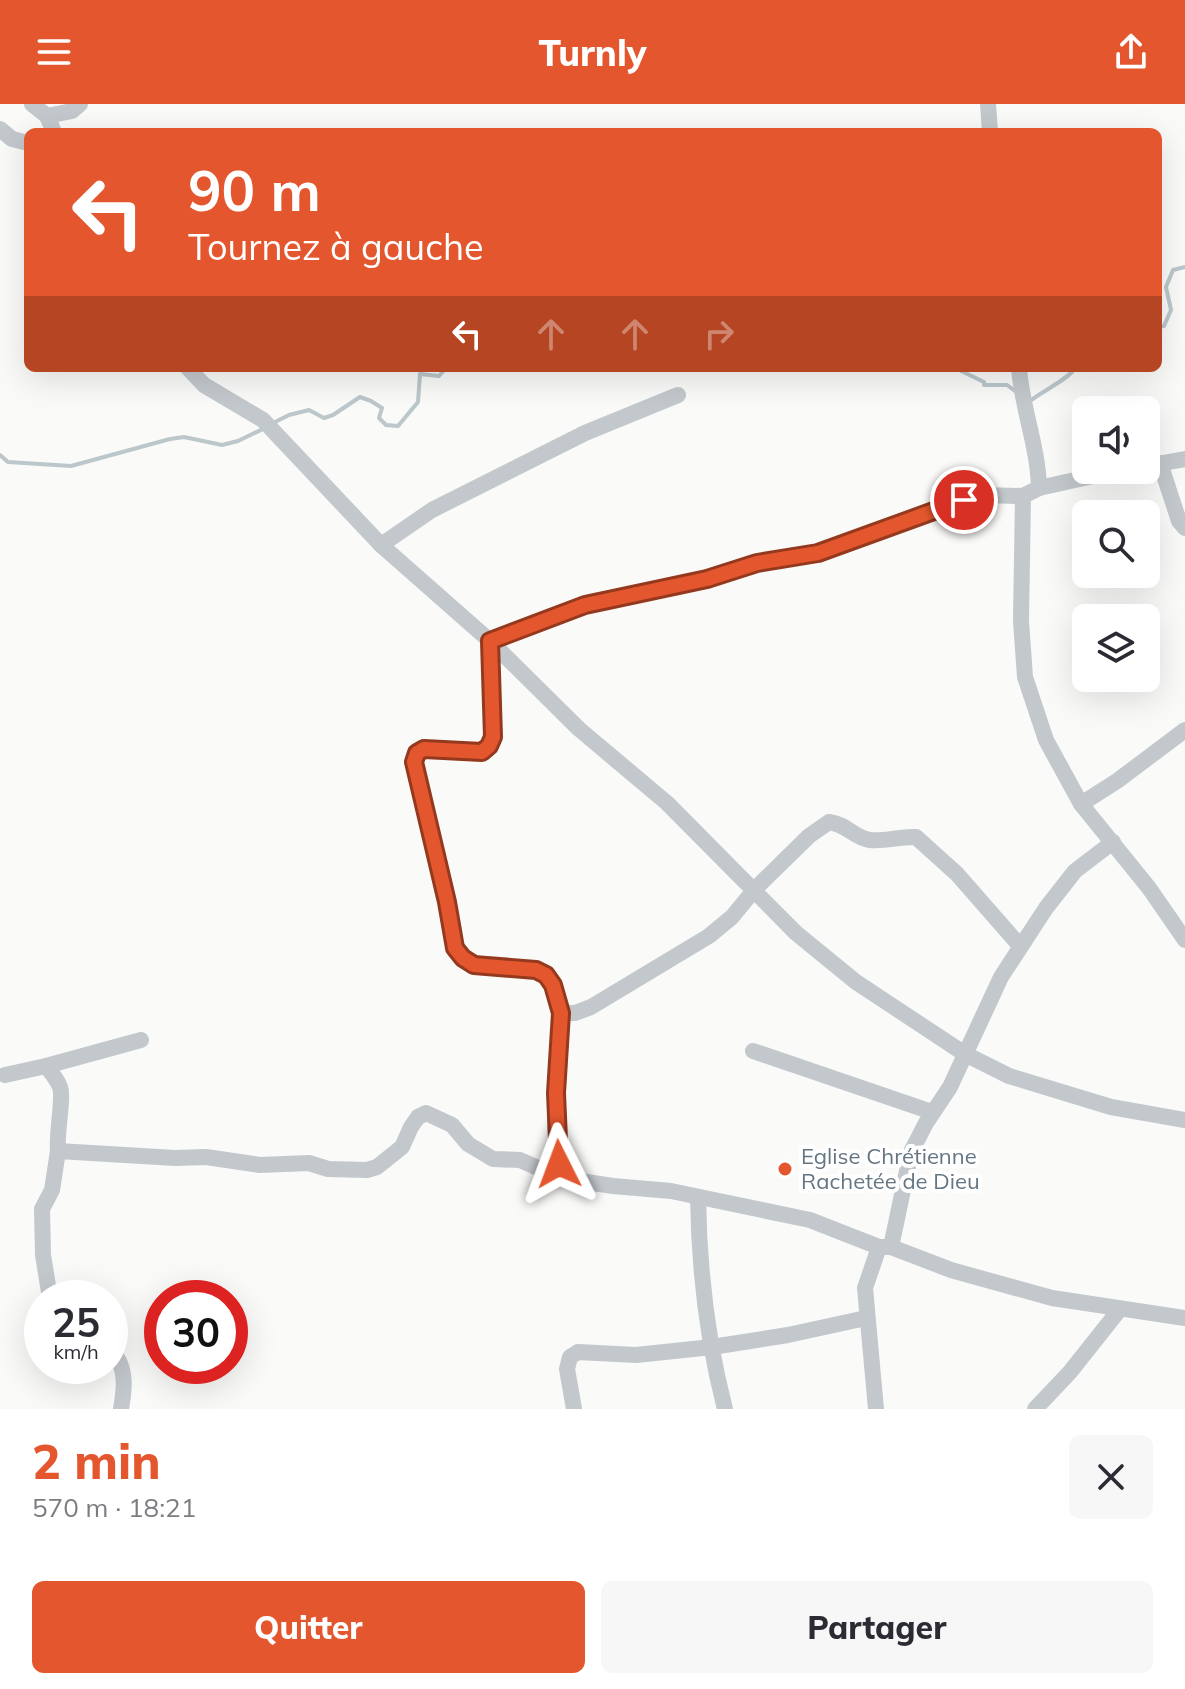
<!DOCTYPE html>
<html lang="fr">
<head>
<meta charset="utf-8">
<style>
	body { margin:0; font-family:Mulish,sans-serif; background:#f7f7f7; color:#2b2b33; height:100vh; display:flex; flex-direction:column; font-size:30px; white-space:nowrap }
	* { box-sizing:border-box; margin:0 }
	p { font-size:26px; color:#7c7c81 }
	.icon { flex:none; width:44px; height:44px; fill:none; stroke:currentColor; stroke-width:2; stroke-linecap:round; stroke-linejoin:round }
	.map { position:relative; height:1305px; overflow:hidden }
	.panel { display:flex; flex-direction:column; background:#fff; flex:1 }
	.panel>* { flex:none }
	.guide { position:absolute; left:24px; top:24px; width:1138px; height:244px; border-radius:12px; box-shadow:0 8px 32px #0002; background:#e4572e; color:#fff; overflow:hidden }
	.fabs { position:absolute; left:1072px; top:292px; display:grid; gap:16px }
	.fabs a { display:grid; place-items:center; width:88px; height:88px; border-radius:12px; background:#fff; box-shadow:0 8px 32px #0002; font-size:40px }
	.speed { position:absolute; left:24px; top:1176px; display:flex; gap:16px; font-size:40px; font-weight:700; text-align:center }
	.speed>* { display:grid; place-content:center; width:104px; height:104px; border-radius:50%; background:#fff; box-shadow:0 8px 32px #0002; line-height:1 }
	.speed small { font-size:20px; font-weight:400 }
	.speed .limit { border:12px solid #d22; background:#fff; color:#111 }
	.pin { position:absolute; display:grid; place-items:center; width:68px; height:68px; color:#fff; margin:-34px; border:4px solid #fff; border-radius:50%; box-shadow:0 2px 8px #0007 }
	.me { position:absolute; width:88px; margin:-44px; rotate:357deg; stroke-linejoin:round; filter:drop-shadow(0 0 6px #0008) }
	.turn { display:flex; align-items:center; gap:28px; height:168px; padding:0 32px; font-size:36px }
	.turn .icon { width:104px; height:104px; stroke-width:2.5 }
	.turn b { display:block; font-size:56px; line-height:68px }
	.lanes { display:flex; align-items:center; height:76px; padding:0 32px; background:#0003; justify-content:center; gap:40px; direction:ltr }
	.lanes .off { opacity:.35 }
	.round { display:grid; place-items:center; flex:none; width:84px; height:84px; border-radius:12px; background:#f7f7f7 }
	.summary { display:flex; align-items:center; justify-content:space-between; height:136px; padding:0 32px }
	h1 { font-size:48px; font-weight:800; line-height:60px; color:#e4572e }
	.button { display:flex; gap:16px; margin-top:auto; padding:16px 32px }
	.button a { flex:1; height:92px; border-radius:12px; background:#e4572e; color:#fff; font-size:32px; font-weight:800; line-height:92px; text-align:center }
	.button a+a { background:#f7f7f7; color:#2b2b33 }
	header { display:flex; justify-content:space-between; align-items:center; height:104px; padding:0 32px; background:#e4572e; color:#fff; font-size:36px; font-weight:800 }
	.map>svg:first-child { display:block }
</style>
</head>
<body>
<header><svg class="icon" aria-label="menu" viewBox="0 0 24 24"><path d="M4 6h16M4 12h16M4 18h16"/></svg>Turnly<svg class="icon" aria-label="share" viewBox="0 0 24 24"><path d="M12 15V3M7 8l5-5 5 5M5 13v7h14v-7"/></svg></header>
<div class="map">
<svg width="1185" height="1305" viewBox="0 0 1185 1305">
	<rect width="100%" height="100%" fill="#fafaf8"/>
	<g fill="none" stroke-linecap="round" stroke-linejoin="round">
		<g stroke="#bbc7cb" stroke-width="4">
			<path d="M 1158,223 L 1164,222 L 1171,206 L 1166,183 L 1173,166 L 1185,163"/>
			<path d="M 955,264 L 984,278 L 984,281 L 1007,281 L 1015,287"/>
			<path d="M 1030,297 C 1041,288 1070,274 1075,264"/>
			<path d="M 273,319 L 289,311 L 309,306 L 324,314 L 333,311 L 360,293 L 371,297 L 382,304 L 379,314 L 386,321 L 398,322 L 418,298 L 420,270 L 439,272 L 446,264"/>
			<path d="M 0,351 L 8,358 L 71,362 L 170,335 L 184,333 L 222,341 L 238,337 L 265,324"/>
		</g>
		<g stroke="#c3c8cc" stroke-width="16">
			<path d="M 32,0 L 47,12 L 54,28"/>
			<path d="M 988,0 L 990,28"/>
			<path d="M 47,12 L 72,7 L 80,0"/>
			<path d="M 0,25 L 12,35 L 28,39"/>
			<path d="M 188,264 L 204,281 L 263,316 L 381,441"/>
			<path d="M 1019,264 C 1022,305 1038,342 1039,384"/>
			<path d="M 1160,359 L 1179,417 L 1185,424"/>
			<path d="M 1146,362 L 1185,355"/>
			<path d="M 1120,366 L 1039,384 L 1023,392 L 982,391 L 818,449 L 757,459 L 707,475 L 585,501 L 490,537 L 579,625 L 667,699 L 796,829 L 856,878 L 965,950 L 1009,972 L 1111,1003 L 1185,1016"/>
			<path d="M 1023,392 L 1021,517 L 1025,573 L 1046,636 L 1081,700 L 1149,784 L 1185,836"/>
			<path d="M 1081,700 L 1117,677 L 1185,626"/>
			<path d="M 1020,842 L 957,770 L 916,733 C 901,732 884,738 870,736 C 852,733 849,721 829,718 L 809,732 L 755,785 L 732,813 L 709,832 L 591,903 L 575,909 L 561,909 C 560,956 548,1027 563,1071 L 573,1076 L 613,1082 L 671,1087 L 810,1116 L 879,1143 L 891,1143 L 951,1166 L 1052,1194 L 1185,1214"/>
			<path d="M 561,909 L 553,881 L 546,871 L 536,866 L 474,861 L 463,854 L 455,844 L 447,798 L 414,658 L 417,649 L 424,645 L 482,648 L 489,642 L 493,633 L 490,537 L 381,441 L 432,406 L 585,329 L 678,291"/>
			<path d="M 141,936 L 46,962 C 51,968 57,975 60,983 C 64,994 56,1030 58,1047 L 175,1054 L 206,1053 L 260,1061 L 309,1059 L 328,1065 L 367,1066 L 377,1063 L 402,1043 L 411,1023 L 418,1013 L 426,1009 L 452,1021 L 468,1040 L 493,1055 L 520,1056 L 547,1068 L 563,1071"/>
			<path d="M 753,947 L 932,1008"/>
			<path d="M 5,971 L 46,962"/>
			<path d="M 698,1093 C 699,1164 707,1236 725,1305"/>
			<path d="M 891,1143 L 911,1048 L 926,1019 L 950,983 L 1001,873 L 1046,804 L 1075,767 L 1113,738"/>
			<path d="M 50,1194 L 43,1151 L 42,1105 L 52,1086 L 58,1047"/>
			<path d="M 110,1251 L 116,1252 C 127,1268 124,1287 121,1305"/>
			<path d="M 574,1305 L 567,1265 L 570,1253 L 578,1248 L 636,1251 L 712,1243 L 788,1231 L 866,1214"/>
			<path d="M 876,1305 L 865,1184 L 879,1143"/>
			<path d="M 1035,1305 L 1070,1268 L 1120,1205"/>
		</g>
	</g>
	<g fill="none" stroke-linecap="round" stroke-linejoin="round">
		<defs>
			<path id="route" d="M 559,1060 L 556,989 L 561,909 L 553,881 L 546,871 L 536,866 L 474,861 L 463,854 L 455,844 L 447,798 L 414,658 L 417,649 L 424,645 L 482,648 L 489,642 L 493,633 L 490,537 L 585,501 L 707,475 L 757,459 L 818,449 L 964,396"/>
		</defs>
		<use href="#route" stroke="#94391e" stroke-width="20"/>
		<use href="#route" stroke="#e4572e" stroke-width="14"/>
	</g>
	<circle fill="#e4572e" stroke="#fff" stroke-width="3" cx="785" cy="1065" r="8"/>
	<g text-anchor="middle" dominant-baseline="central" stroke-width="8" stroke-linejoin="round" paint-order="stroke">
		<g font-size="22" fill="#657683" stroke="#fff" text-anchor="start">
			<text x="801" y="1052">Eglise Chrétienne<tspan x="801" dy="25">Rachetée de Dieu</tspan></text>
		</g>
	</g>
</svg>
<div class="fabs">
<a><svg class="icon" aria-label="sound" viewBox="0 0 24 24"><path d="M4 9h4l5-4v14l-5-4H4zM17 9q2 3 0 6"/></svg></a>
<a><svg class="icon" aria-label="search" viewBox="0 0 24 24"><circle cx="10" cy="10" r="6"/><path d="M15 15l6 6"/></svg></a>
<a><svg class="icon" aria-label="layers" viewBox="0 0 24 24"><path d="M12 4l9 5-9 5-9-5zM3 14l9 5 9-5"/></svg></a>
</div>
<div class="speed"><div>25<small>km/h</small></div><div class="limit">30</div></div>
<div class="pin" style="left:964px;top:396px;background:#d93025"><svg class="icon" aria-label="arrive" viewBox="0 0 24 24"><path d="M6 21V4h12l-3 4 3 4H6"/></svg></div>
<svg class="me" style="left:559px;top:1060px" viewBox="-20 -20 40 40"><path d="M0-17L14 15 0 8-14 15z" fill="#e4572e" stroke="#fff" stroke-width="4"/></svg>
<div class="guide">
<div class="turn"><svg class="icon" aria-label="left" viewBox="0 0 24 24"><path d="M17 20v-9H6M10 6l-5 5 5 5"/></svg><div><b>90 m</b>Tournez à gauche</div></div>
<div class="lanes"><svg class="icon" aria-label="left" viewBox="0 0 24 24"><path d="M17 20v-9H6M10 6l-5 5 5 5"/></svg><svg class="icon off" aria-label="ahead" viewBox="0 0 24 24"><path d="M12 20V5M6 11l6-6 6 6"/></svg><svg class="icon off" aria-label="ahead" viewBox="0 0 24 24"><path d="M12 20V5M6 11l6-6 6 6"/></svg><svg class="icon off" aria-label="right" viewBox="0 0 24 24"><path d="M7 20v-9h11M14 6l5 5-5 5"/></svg></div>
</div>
</div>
<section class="panel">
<div class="summary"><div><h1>2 min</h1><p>570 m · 18:21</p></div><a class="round"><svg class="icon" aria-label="close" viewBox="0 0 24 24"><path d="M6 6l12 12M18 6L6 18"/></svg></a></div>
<div class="button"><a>Quitter</a><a>Partager</a></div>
</section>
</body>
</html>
